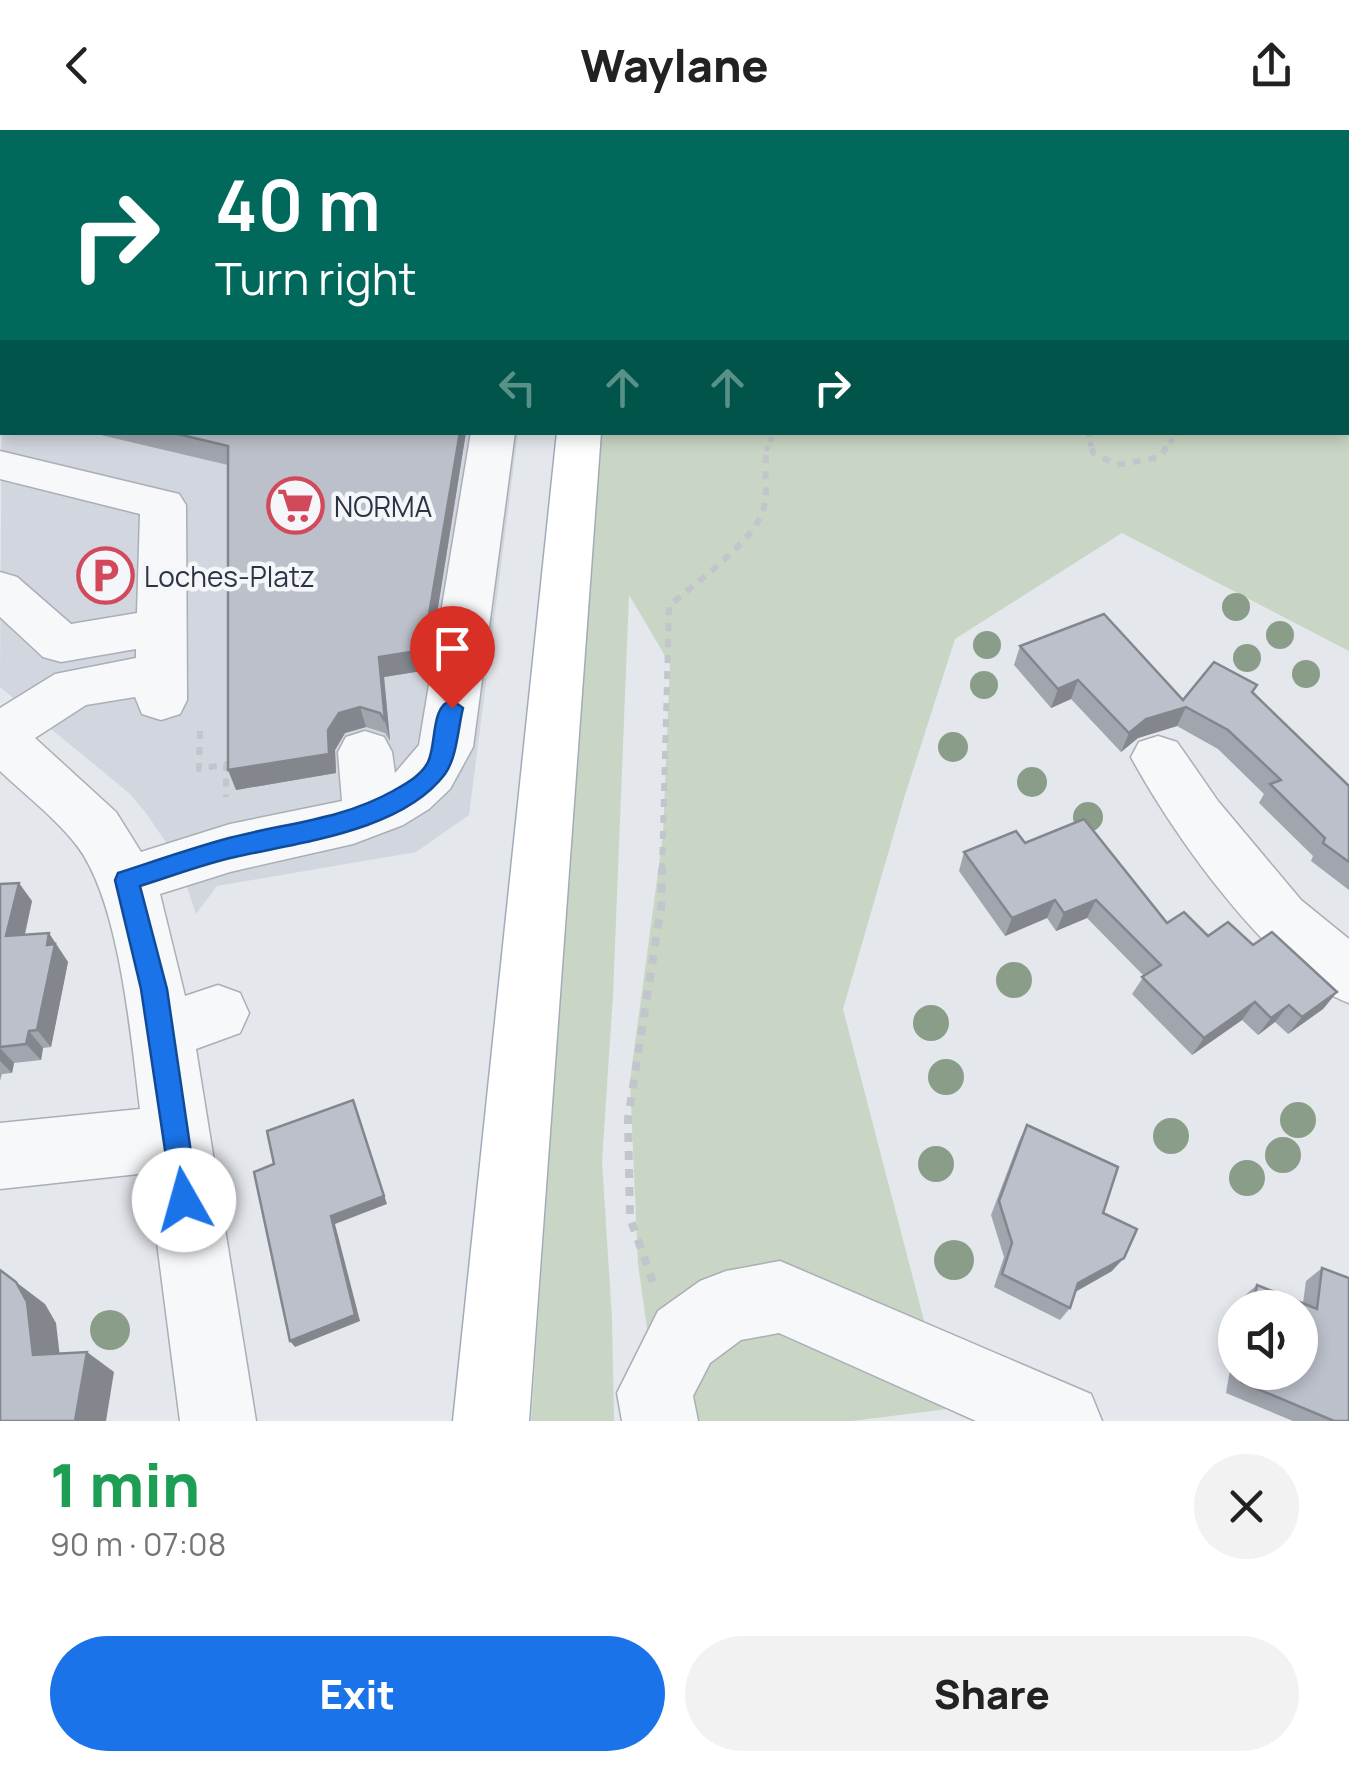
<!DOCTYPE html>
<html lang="en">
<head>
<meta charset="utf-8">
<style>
	body { margin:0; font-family:Manrope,sans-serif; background:#f2f2f2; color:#222; height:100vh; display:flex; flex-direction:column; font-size:38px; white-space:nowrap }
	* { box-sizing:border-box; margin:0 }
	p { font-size:32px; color:#767676 }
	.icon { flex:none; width:55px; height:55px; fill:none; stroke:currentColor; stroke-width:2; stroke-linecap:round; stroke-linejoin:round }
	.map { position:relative; height:1291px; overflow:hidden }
	.side { display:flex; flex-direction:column; background:#fff; flex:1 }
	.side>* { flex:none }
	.banner { position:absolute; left:0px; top:0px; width:1350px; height:305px; box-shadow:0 5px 15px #0003; background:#00695c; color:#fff; overflow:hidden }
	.controls { position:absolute; left:1218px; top:1160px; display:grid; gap:20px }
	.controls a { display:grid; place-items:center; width:100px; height:100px; border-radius:50%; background:#fff; box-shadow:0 5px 15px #0003; font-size:50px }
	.pin { position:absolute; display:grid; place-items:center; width:85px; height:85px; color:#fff; margin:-102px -42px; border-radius:50% 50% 50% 0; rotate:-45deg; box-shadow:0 0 10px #0007 }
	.pin .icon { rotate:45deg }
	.me { position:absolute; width:110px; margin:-55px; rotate:353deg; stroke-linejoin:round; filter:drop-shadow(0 0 8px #0008) }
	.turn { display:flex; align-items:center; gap:35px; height:210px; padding:0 50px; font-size:45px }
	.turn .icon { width:130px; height:130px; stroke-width:2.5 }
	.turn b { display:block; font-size:70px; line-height:85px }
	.lanes { display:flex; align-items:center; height:95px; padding:0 50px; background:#0003; justify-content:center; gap:50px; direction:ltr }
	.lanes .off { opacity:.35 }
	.round { display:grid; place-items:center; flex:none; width:105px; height:105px; border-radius:52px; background:#f2f2f2 }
	.head { display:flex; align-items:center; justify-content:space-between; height:170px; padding:0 50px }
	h1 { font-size:60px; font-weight:800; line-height:75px; color:#1e9e55 }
	.primary-button { display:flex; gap:20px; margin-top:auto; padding:20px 50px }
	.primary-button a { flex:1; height:115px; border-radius:60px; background:#1a73e8; color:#fff; font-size:40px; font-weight:800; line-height:115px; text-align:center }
	.primary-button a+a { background:#f2f2f2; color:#222 }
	header { display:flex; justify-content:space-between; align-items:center; height:130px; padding:0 50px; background:#fff; font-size:45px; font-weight:800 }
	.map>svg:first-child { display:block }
</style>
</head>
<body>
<header><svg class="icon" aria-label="back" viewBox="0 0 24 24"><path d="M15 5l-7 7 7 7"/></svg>Waylane<svg class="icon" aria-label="share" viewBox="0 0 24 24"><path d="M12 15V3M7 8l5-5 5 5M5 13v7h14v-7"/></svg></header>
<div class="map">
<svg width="1349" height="1291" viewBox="0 0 1349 1291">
	<rect width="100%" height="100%" fill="#e4e7ec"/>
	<path fill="#d2d6de" d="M 2,222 L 2,302 L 518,303 L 469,685 L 416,722 L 217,756 L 196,784 L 178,730 L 146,683 L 129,663 L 0,557 Z"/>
	<path fill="#c9d6c5" d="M 682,0 L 1349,0 L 1349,521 L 1122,403 L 955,509 L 905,665 L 843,879 L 947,1279 L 852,1291 L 660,1291 L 638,1134 L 630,951 L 663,705 L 670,534 L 629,465 L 613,865 L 602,1031 L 612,1189 L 614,1291 L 531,1291 L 599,303 L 1348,302 L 1348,2 Z"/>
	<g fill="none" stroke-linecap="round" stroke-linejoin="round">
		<defs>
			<g id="minor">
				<path d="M 2,46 L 2,68 L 0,69 L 0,47 Z"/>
				<path d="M 471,302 L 515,302 L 473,617 L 450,659 L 429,679 L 403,695 L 353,714 L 230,742 L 160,764 L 185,866 L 218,855 L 240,863 L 249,883 L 240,903 L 196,919 L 256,1291 L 180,1291 L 148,1043 L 0,1059 L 0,993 L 140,979 C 131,908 120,774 78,717 C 57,689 25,665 0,641 L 0,578 L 55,544 L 136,528 L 136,519 L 61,532 L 43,527 L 0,487 L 0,442 L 17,447 L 71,494 L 137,483 L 140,384 L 0,349 L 0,321 L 179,364 L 186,375 L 187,570 L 180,584 L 161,590 L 142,584 L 135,567 L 86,575 L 35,608 L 116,682 L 141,722 L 230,694 L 342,671 L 338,622 L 346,607 L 365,601 L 384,607 L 392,622 L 395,643 L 419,615 Z"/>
				<path d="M 1158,606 L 1177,612 L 1218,671 L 1301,770 L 1349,809 L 1349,873 C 1271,845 1170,700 1131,627 L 1139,612 Z"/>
				<path d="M 780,1131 L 1091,1264 L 1102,1291 L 976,1291 L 779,1203 L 741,1210 L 710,1233 L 693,1266 L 698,1291 L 622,1291 L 617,1263 L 658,1181 L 700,1151 L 726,1141 Z"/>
			</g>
			<g id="major">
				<path d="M 610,0 L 658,0 L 660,2 L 612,2 Z"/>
				<path d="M 557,302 L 601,302 L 529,1291 L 453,1291 Z"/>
			</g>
		</defs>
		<use href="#minor" stroke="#a9aeb7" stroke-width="3"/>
		<use href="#major" stroke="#a3abb8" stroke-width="3"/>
		<g stroke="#c2c5cb" stroke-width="5" stroke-dasharray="5 5" stroke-linecap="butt">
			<path d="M 1100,0 L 1115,2"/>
			<path d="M 1343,0 L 1349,2"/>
			<path d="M 1088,302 L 1092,321"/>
			<path d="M 766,321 L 774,302"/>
			<path d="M 1164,321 L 1178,302"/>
		</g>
		<g stroke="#c2c5cb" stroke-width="6" stroke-dasharray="8 8" stroke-linecap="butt">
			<path d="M 1092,318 L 1093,323 L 1117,335 L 1160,327 L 1166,318"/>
			<path d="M 200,601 L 199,639 L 226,634 L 226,667"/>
			<path d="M 662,741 L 669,476 C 695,453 752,413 763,381 C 769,362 763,339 767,318"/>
		</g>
		<path stroke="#c2c5cb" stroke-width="8" stroke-dasharray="9 9" stroke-linecap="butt" d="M 653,1152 L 630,1088 L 628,989 L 661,777 L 662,738"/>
		<use href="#minor" fill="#f7f8fa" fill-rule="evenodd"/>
		<use href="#major" fill="#fff" fill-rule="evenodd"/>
	</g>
	<g fill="#899d89">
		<circle cx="1236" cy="477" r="14"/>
		<circle cx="1280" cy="505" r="14"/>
		<circle cx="987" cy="515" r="14"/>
		<circle cx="1247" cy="528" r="14"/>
		<circle cx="1306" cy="544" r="14"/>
		<circle cx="984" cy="555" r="14"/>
		<circle cx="953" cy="617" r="15"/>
		<circle cx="1032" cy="652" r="15"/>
		<circle cx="1088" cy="687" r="15"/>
		<circle cx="1014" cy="850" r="18"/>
		<circle cx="931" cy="893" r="18"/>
		<circle cx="946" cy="947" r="18"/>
		<circle cx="1298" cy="990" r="18"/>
		<circle cx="1171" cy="1006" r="18"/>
		<circle cx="1283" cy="1025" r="18"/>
		<circle cx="936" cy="1034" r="18"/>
		<circle cx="1247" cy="1048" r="18"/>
		<circle cx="954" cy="1130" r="20"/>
		<circle cx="110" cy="1200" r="20"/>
	</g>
	<g fill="#a1a5ae">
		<path d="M 2,66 L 2,283 L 0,282 L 0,68 Z"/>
		<path d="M 88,302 L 466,302 L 428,540 L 384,547 L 390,611 L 385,603 L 366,597 L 345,603 L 335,620 L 336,643 L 236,660 L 228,335 Z"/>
		<path d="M 1020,516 L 1183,570 L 1253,563 L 1349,656 L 1349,760 L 1311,731 L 1313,726 L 1259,673 L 1264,664 L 1218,619 L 1177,596 L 1138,608 L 1121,622 L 1071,569 L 1051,578 L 1014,535 Z"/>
		<path d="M 1025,713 L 1167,793 L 1208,806 L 1253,815 L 1337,862 L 1323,879 L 1288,904 L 1275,892 L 1258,905 L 1242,890 L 1192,925 L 1132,864 L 1144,846 L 1087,788 L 1056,801 L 1047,788 L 1005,806 L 959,741 L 964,722 Z"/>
		<path d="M 0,754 L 32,771 L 25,805 L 62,822 L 62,824 L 68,832 L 51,917 L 43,918 L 41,930 L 14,933 L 12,943 L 2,944 L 0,951 Z"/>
		<path d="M 1027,995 L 1103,1083 L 1112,1141 L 1075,1162 L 1070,1178 L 1060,1190 L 994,1157 L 1004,1127 L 991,1085 L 1019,1011 Z"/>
		<path d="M 1322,1138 L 1349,1291 L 1293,1291 L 1226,1263 L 1235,1211 L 1235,1242 L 1300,1242 L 1300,1178 L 1241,1178 L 1242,1168 L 1257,1155 L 1303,1173 L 1306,1151 Z"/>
	</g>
	<g fill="#83868d">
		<path d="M 460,302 L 466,302 L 428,540 L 384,547 L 390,611 L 385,591 L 379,527 Z"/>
		<path d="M 1078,550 L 1071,569 L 1051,578 L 1058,559 Z"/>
		<path d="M 360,577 L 366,597 L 345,603 L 335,620 L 336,643 L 236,660 L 228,640 L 328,600 L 339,583 Z"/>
		<path d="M 1186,577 L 1177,596 L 1138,608 L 1121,622 L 1129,603 L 1146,589 Z"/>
		<path d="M 19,753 L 32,771 L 20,824 L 6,806 Z"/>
		<path d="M 1055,770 L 1047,788 L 1005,806 L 1012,788 Z"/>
		<path d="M 1096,770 L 1087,788 L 1056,801 L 1064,783 Z"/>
		<path d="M 49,803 L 68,832 L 51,917 L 37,900 Z"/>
		<path d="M 1337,862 L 1323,879 L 1288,904 L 1302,887 Z"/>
		<path d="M 1255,872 L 1242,890 L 1192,925 L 1204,908 Z"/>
		<path d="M 1289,875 L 1275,892 L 1258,905 L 1271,888 Z"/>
		<path d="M 29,901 L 43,918 L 41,930 L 26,914 Z"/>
		<path d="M 0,918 L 14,933 L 12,943 L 0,931 Z"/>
		<path d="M 353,970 L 387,1074 L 335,1094 L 360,1191 L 295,1217 L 290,1211 L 331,1086 Z"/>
		<path d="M 1124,1128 L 1112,1141 L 1068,1166 L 1078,1153 Z"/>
		<path d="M 16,1152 L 45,1174 L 56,1193 L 62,1245 L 33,1225 Z"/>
		<path d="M 87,1222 L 114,1242 L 106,1291 L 75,1291 Z"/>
	</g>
	<g fill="#bbc0ca" stroke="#83868d" stroke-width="2.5">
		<path d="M 0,0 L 351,0 L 351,2 L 2,2 L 2,40 L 0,40 Z"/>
		<path d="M 2,66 L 2,264 L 0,263 L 0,68 Z"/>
		<path d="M 169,302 L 460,302 L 423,520 L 379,527 L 385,591 L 380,583 L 360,577 L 339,583 L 328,600 L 329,624 L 228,640 L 228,316 Z"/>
		<path d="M 1104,484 L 1183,570 L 1214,532 L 1257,555 L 1252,562 L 1349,656 L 1349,732 L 1323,713 L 1325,708 L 1270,654 L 1281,650 L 1228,600 L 1186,577 L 1146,589 L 1129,603 L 1078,550 L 1058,559 L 1020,516 Z"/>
		<path d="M 1084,689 L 1167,793 L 1184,782 L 1208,806 L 1228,792 L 1253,815 L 1272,802 L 1337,862 L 1302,887 L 1289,875 L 1271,888 L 1255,872 L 1204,908 L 1142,847 L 1161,835 L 1096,770 L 1064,783 L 1055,770 L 1012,788 L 964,722 L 1016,701 L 1025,713 Z"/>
		<path d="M 19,753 L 6,806 L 49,803 L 47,815 L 55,814 L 37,900 L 29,901 L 26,914 L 0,917 L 0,754 Z"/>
		<path d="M 353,970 L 384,1066 L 331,1086 L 355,1185 L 290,1211 L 254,1042 L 274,1034 L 267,1001 Z"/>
		<path d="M 1027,995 L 1118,1037 L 1103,1083 L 1137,1099 L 1124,1128 L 1078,1153 L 1070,1178 L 1002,1144 L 1012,1113 L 999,1071 Z"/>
		<path d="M 1322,1138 L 1349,1148 L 1349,1291 L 1334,1291 L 1241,1252 L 1243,1242 L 1300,1242 L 1300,1178 L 1253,1178 L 1257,1155 L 1317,1179 Z"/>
		<path d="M 0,1140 L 16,1152 L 27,1172 L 33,1225 L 87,1222 L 75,1291 L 0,1291 Z"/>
	</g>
	<path fill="#1a73e8" stroke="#114b97" stroke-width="2.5" d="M 452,570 L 463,578 C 458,598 457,627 445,644 C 402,701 300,712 235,727 C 203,734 172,746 140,756 L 167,859 L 198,1070 L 194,1080 L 184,1084 L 174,1080 L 141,859 L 115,750 L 118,743 C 155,731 192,718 229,708 C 286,693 341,690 393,661 C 405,654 421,646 428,632 C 437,614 430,576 452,570 Z"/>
	<defs>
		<symbol id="supermarket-ring" viewBox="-11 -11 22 22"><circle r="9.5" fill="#f4f6f9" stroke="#d1495b" stroke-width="1.5"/><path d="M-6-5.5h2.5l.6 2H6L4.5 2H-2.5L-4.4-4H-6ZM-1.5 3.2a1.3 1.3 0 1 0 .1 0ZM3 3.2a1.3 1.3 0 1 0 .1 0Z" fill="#d1495b"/></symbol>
		<symbol id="parking-ring" viewBox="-11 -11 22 22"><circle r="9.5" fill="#f4f6f9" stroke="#d1495b" stroke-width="1.5"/><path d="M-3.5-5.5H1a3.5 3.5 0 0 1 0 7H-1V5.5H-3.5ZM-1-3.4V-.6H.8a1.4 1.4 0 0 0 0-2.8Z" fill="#d1495b"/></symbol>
	</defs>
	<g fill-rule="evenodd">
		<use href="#supermarket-ring" x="264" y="344" width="63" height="63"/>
		<use href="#parking-ring" x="74" y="414" width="63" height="63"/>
	</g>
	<g text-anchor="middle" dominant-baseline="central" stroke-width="9" stroke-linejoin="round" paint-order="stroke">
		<g font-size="28" fill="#2b3445" stroke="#f4f6f9" text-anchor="start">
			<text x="334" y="376">NORMA</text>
			<text x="144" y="446">Loches-Platz</text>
		</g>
	</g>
</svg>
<div class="controls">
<a><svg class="icon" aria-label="sound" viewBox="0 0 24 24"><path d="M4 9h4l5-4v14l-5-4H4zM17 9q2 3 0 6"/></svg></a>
</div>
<div class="pin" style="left:452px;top:578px;background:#d93025"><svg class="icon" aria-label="arrive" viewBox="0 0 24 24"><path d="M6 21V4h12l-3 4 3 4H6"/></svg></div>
<svg class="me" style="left:184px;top:1070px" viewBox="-20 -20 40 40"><circle r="19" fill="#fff"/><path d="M0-13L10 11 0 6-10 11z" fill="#1a73e8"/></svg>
<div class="banner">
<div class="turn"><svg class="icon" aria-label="right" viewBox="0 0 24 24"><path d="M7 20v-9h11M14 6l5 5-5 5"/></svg><div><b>40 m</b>Turn right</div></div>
<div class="lanes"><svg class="icon off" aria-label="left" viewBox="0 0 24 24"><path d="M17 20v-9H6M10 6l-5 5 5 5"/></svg><svg class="icon off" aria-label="ahead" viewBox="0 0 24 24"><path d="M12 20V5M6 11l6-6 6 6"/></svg><svg class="icon off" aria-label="ahead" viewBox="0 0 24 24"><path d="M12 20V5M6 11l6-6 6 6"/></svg><svg class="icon" aria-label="right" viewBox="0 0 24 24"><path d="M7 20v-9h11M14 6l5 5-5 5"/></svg></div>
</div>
</div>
<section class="side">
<div class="head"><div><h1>1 min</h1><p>90 m · 07:08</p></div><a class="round"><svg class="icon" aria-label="close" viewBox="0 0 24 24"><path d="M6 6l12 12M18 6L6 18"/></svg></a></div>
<div class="primary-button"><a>Exit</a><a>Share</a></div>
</section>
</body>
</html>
